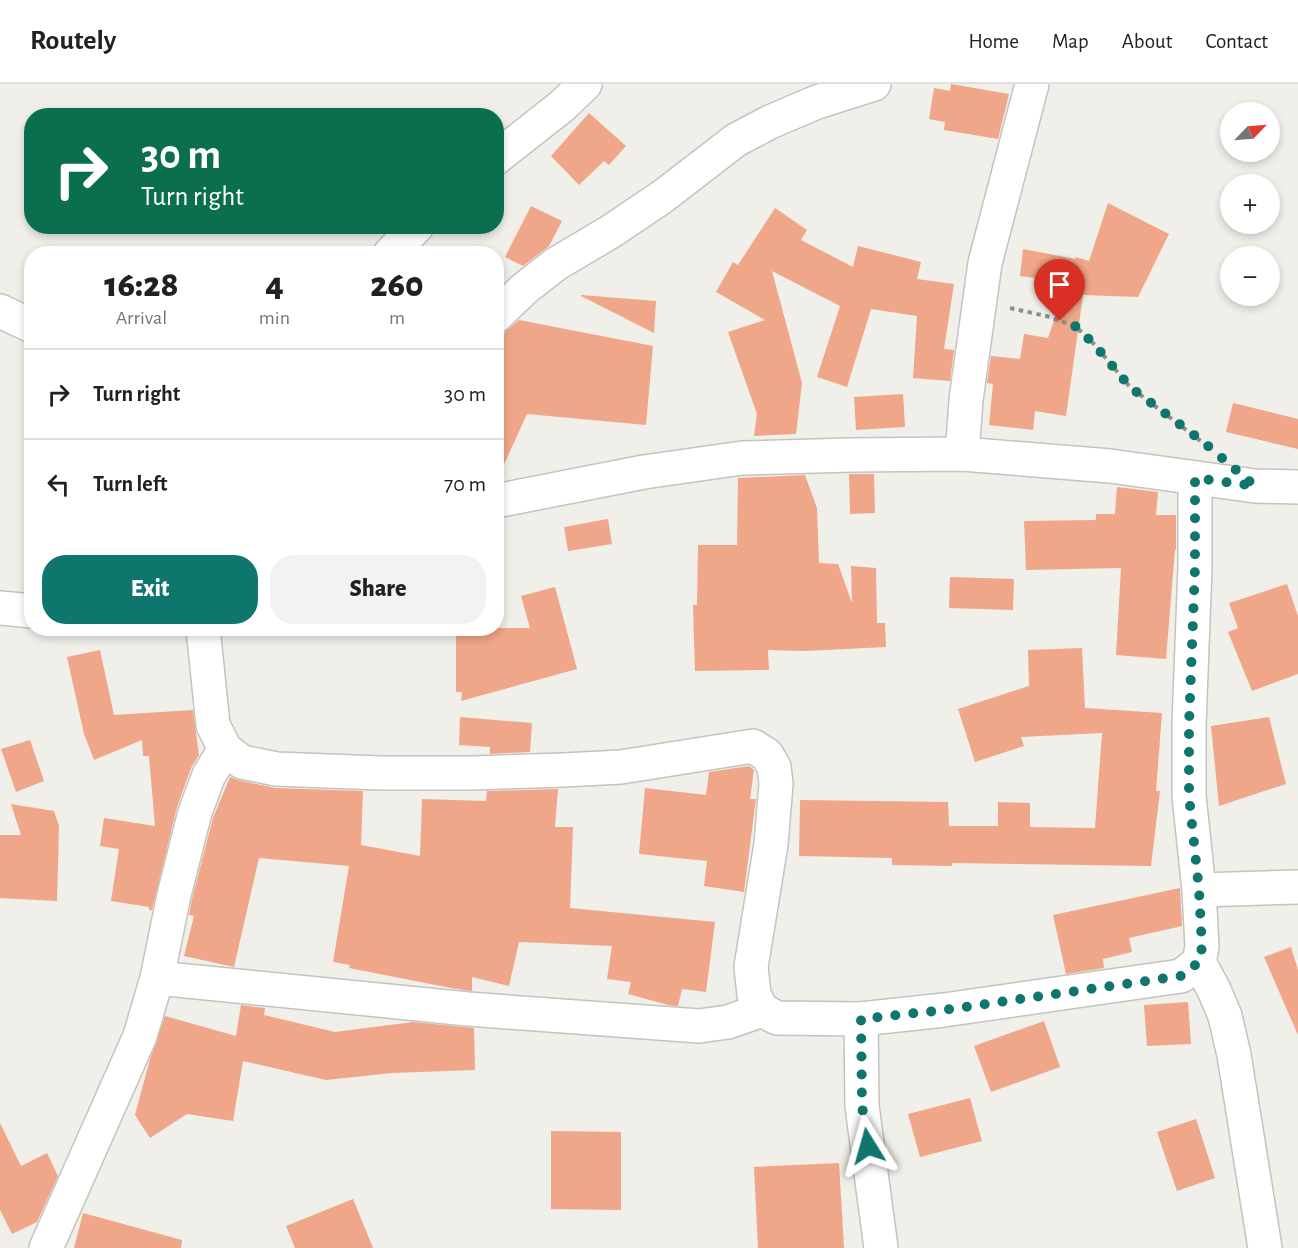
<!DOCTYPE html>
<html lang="en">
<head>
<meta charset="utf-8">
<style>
	body { margin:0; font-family:"Alegreya Sans",sans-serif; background:#f2f2f2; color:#202124; height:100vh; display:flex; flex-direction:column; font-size:22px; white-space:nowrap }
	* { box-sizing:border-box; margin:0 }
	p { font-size:20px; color:#757577 }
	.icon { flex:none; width:33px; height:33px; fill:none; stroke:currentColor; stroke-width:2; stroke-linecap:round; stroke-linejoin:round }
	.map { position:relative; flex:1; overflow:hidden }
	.drawer { position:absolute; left:24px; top:162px; width:480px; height:390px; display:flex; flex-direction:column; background:#fff; border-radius:24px; box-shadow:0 3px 9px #0003 }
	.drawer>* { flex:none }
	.top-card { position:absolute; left:24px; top:24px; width:480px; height:126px; border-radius:24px; box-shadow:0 3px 9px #0003; background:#0b6e4f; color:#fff; overflow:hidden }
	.needle { width:39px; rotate:65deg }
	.tools { position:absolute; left:1220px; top:18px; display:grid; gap:12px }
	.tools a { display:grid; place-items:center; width:60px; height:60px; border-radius:50%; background:#fff; box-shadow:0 3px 9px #0003; font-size:30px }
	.pin { position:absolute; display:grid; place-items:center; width:51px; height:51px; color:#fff; margin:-62px -26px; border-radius:50% 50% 50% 0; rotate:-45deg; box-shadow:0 0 6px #0007 }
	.pin .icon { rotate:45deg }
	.me { position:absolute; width:66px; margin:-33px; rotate:352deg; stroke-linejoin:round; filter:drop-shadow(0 0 4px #0008) }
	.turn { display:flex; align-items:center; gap:21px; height:126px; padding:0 18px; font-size:27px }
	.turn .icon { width:78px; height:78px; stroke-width:2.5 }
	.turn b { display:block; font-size:42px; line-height:51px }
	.eta { display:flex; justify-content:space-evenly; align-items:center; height:102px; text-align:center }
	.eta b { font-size:36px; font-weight:800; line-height:42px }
	.button { display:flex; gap:12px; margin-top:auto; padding:12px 18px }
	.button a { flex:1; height:69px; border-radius:24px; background:#0f766e; color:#fff; font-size:24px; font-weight:800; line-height:69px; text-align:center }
	.button a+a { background:#f2f2f2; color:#202124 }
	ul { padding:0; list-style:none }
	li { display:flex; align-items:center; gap:18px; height:90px; padding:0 18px; border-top:2px solid #e0e0e0 }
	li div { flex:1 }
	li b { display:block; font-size:22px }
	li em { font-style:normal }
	header { display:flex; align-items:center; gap:36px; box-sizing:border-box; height:84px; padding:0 30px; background:#fff; border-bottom:2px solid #e0e0e0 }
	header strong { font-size:28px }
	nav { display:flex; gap:33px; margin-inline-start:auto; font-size:21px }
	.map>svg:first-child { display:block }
</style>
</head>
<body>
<header>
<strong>Routely</strong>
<nav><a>Home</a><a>Map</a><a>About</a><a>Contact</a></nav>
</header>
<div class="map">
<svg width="1298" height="1164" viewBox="0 0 1298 1164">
	<rect width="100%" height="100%" fill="#f0efea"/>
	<g fill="#f0a688">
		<path d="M 951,0 L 1009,10 L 998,55 L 944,46 L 945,38 L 929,35 L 934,4 L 950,7 Z"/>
		<path d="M 589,29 L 626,62 L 609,81 L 604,77 L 579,101 L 551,72 Z"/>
		<path d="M 1108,119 L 1169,150 L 1138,213 L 1083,211 L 1066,332 L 1035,327 L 1033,346 L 989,341 L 993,300 L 987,299 L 991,272 L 1020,275 L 1024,250 L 1048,254 L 1067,198 L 1020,192 L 1023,165 L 1075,175 L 1076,173 L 1089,177 Z"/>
		<path d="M 531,122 L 562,137 L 549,162 L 523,182 L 505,173 Z"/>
		<path d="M 775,124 L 807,146 L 801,156 L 853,183 L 858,162 L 921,178 L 917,195 L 954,200 L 944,265 L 954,266 L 950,297 L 913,294 L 917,232 L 871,225 L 847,303 L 817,293 L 840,222 L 772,187 L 802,299 L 796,350 L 754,352 L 757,330 L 728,248 L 765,236 L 716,208 L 733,178 L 738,181 Z"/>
		<path d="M 581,211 L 656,217 L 654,249 L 581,212 Z"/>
		<path d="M 519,236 L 653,262 L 646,341 L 527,330 L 496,398 L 496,274 L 505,248 Z"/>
		<path d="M 903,310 L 905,343 L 856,346 L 854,313 Z"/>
		<path d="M 1233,319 L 1298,335 L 1298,365 L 1226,348 Z"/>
		<path d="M 849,390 L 874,390 L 875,429 L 850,430 Z"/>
		<path d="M 805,391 L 817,424 L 819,479 L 838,480 L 852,519 L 851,482 L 876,484 L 877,539 L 885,539 L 886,563 L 804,567 L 768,566 L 769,586 L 695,587 L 693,521 L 697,521 L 698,461 L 737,461 L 738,394 Z"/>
		<path d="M 1117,403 L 1158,408 L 1156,431 L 1176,431 L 1176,466 L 1175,466 L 1166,575 L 1116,571 L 1121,484 L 1026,486 L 1024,437 L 1096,436 L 1096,430 L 1115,430 Z"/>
		<path d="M 608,435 L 612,460 L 568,467 L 564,443 Z"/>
		<path d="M 950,493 L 1014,495 L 1013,526 L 949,524 Z"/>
		<path d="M 1287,500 L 1298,532 L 1298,590 L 1252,607 L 1228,548 L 1238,544 L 1229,519 Z"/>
		<path d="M 555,503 L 577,585 L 461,617 L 462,608 L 456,608 L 456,544 L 530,544 L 521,512 Z"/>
		<path d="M 1082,564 L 1085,624 L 1162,629 L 1156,707 L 1160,707 L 1151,782 L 952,779 L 952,782 L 892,781 L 892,774 L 799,772 L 800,716 L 948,718 L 949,742 L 998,742 L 998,718 L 1030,719 L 1030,743 L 1095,744 L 1102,649 L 1021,653 L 1024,662 L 975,678 L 958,625 L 1029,602 L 1028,566 Z"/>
		<path d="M 100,566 L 114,631 L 193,626 L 199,671 L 191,684 L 177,723 L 152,826 L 149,826 L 149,823 L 111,817 L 119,765 L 100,762 L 104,734 L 155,742 L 149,672 L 143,672 L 142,656 L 94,676 L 84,650 L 67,573 Z"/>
		<path d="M 460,633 L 532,639 L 530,668 L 490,670 L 490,663 L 459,661 Z"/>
		<path d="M 1269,633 L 1286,700 L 1219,722 L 1211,642 Z"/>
		<path d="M 30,656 L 44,697 L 16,708 L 1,665 Z"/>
		<path d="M 749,682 L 754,686 L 750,715 L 756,715 L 744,808 L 704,802 L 707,777 L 639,770 L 645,704 L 706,711 L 709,688 Z"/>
		<path d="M 230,693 L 238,696 L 275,704 L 363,707 L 361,761 L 420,772 L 422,715 L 486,717 L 487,707 L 558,705 L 555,743 L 573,743 L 570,824 L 715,838 L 706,908 L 682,905 L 678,922 L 668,921 L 628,910 L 631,898 L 607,895 L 612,862 L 519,858 L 509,902 L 472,893 L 472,907 L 451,904 L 349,884 L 350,881 L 333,878 L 349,782 L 259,774 L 234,883 L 184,872 L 194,832 L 189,831 L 192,815 L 213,734 Z"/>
		<path d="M 11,720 L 54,727 L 59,742 L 57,817 L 0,814 L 0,751 L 21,751 Z"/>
		<path d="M 1180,804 L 1182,842 L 1129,854 L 1132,868 L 1103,875 L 1104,884 L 1066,890 L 1053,831 Z"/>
		<path d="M 1291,863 L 1298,886 L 1298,951 L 1264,873 Z"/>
		<path d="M 1188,918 L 1191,960 L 1147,962 L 1144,921 Z"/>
		<path d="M 241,921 L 265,924 L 264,931 L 335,948 L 413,938 L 474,944 L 475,986 L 392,989 L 326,996 L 243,977 L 233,1037 L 187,1030 L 150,1054 L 135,1031 L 150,975 L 165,932 L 236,952 Z"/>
		<path d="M 1044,937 L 1060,983 L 991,1008 L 974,962 Z"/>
		<path d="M 970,1014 L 982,1057 L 920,1073 L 908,1030 Z"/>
		<path d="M 1196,1035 L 1215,1094 L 1177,1107 L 1157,1048 Z"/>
		<path d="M 0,1039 L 21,1082 L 47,1069 L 58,1092 L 37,1138 L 12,1150 L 0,1126 Z"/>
		<path d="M 551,1047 L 621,1048 L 621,1126 L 551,1125 Z"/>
		<path d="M 839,1079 L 844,1164 L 758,1164 L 754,1083 Z"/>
		<path d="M 353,1115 L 373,1164 L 295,1164 L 286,1142 Z"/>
		<path d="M 83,1129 L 182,1156 L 181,1164 L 74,1164 Z"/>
	</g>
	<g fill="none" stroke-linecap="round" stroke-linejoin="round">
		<defs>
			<g id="minor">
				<path d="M 496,74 L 562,22 L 585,0"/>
				<path d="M 390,170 L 417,142"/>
				<path d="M 0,227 L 32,242"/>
				<path d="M 496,232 L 524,205 L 556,180 L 610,148 L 662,113 L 736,56 L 770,38 L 817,18 L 874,0"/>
				<path d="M 962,370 L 966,316 L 985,179 L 1032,0"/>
				<path d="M 496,417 L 644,388 L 742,374 L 851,371 L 962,370 L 1110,382 L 1255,402 L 1298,403"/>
				<path d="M 0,524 L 32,527"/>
				<path d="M 203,544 L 213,641 L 225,665 L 242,678 L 276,685 L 380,689 L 473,689 L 563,686 L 621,683 L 753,662 L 767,671 L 774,683 L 776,700 L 771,760 L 751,883 L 754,911 L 762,926 L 777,934 L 861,935 L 944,926 L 1181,892 L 1199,878 L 1202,863 L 1199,806 L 1189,712 L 1189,641 L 1195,483 L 1195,394"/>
				<path d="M 1199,806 L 1298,803"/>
				<path d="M 1199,878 L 1214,906 L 1225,932 L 1234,971 L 1265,1164"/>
				<path d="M 157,894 L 468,925 L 699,942 L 728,938 L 762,926"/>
				<path d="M 861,935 L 862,1022 L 881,1164"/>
				<path d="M 46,1164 L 140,952 L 157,894 L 174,811 L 195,728 L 209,691 L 225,665"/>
			</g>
		</defs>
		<use href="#minor" stroke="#c4c3bf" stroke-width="36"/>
		<path stroke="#8e8d8a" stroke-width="4" stroke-dasharray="4.5 4.5" stroke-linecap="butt" d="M 1010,224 L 1046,232 L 1075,242 L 1094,260 L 1130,303 L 1206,361"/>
		<use href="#minor" stroke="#fff" stroke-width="33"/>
	</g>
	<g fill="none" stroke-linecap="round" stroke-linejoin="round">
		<path stroke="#0f766e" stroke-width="10" stroke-dasharray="0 18" d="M 868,1062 L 862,1022 L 861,935 L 944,926 L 1181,892 L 1199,878 L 1202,863 L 1199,806 L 1189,712 L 1189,641 L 1195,483 L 1195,394 L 1255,402 L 1202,357 L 1130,303 L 1094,260 L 1075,242 L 1060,237"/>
	</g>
</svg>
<div class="tools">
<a><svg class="needle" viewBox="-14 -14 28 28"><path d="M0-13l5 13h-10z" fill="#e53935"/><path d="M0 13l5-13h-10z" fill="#757577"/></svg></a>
<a>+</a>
<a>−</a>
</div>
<div class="pin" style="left:1060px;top:237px;background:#d93025"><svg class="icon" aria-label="arrive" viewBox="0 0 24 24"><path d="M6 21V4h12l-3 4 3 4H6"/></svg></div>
<svg class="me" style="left:868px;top:1062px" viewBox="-20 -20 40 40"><path d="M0-17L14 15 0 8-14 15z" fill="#0f766e" stroke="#fff" stroke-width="4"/></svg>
<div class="top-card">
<div class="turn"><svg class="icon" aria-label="right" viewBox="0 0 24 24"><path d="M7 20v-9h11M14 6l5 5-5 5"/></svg><div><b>30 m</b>Turn right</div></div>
</div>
<section class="drawer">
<div class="eta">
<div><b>16:28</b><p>Arrival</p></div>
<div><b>4</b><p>min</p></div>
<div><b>260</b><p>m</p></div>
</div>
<ul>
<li><svg class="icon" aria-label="right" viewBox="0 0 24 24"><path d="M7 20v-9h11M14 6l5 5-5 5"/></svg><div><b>Turn right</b></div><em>30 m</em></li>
<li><svg class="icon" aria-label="left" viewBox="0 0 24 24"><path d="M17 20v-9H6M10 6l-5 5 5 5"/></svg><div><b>Turn left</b></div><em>70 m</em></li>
</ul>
<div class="button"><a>Exit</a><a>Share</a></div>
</section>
</div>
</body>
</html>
